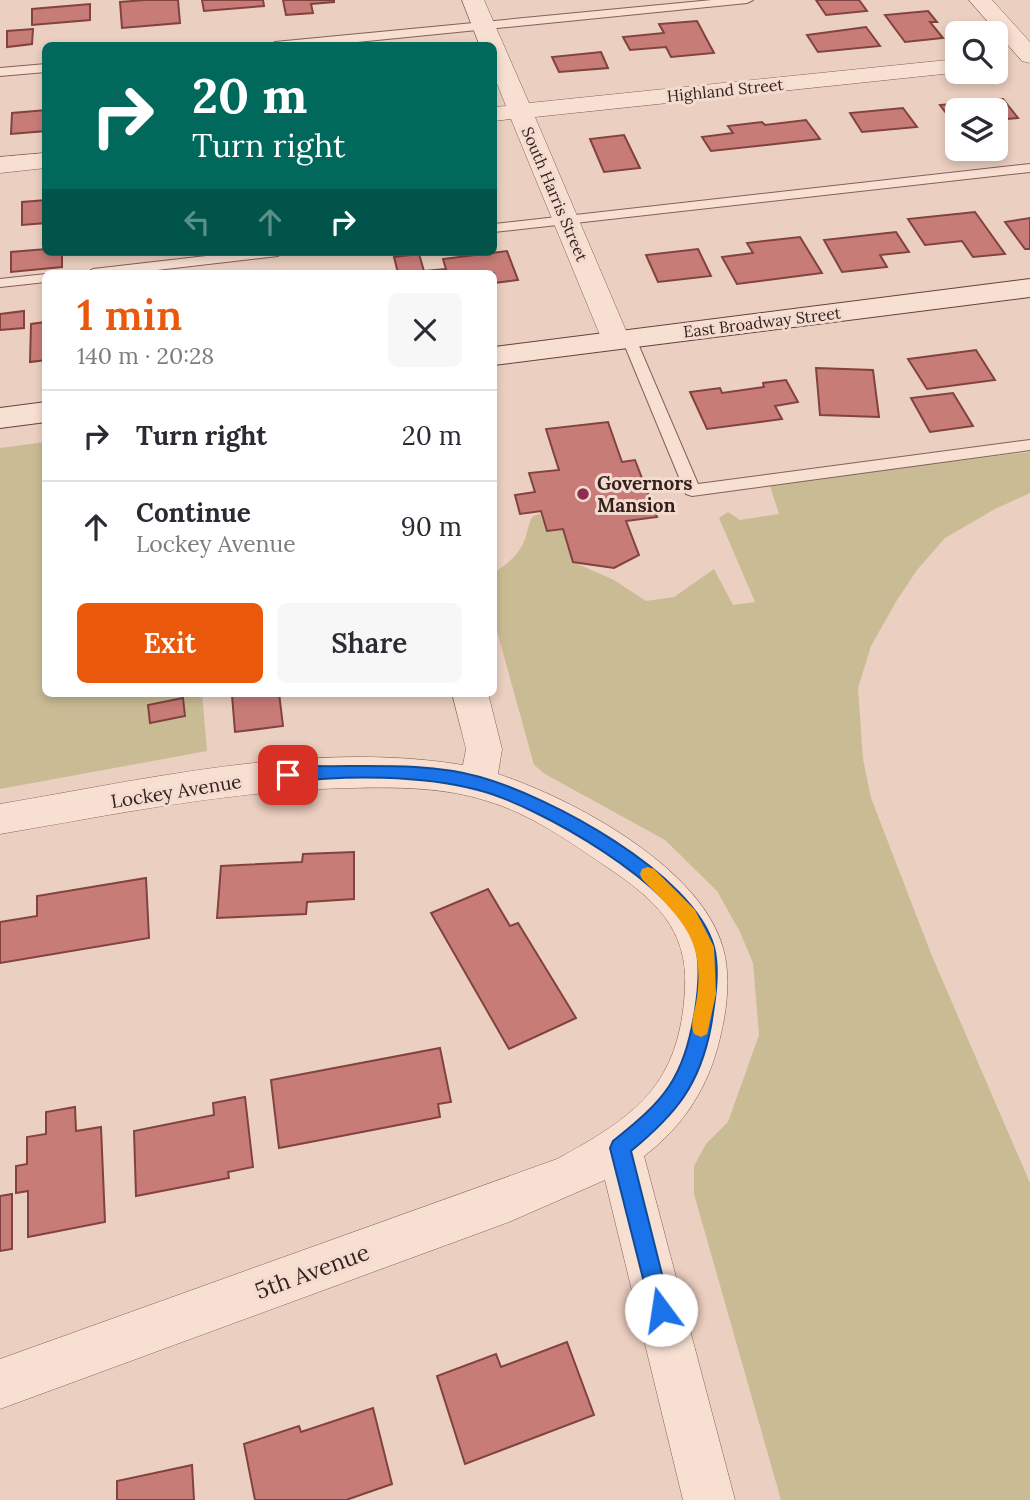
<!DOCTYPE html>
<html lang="en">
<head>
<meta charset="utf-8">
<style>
	body { margin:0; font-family:Lora,serif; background:#f7f7f7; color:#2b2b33; height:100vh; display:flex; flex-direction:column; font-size:26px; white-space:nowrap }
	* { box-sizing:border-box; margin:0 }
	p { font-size:23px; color:#7c7c81 }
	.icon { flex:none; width:38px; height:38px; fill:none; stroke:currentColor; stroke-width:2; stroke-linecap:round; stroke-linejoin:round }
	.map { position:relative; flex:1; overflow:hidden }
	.drawer { position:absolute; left:42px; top:270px; width:455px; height:427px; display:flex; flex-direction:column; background:#fff; border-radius:10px; box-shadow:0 4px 10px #0003 }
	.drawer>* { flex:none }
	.hud { position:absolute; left:42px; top:42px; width:455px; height:214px; border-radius:10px; box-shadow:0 4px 10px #0003; background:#00695c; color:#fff; overflow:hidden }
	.buttons { position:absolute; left:945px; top:21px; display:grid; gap:14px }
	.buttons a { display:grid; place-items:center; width:63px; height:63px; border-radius:10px; background:#fff; box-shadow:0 4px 10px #0003; font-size:35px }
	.pin { position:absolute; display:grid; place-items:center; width:60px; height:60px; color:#fff; margin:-30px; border-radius:14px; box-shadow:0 4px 10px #0006 }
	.me { position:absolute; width:77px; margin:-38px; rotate:346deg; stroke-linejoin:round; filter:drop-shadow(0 0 5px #0008) }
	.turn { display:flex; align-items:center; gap:24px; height:147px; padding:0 35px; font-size:32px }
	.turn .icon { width:91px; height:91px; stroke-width:2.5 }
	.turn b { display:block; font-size:49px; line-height:60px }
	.lanes { display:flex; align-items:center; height:66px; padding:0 35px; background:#0003; justify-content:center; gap:35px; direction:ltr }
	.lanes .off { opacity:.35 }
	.round { display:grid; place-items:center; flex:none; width:74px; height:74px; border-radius:10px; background:#f7f7f7 }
	.headline { display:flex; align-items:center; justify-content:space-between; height:119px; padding:0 35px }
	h1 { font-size:42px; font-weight:600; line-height:52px; color:#ea580c }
	.primary-button { display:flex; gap:14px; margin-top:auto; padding:14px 35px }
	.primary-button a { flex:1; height:80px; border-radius:10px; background:#ea580c; color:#fff; font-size:28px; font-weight:600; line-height:80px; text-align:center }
	.primary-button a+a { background:#f7f7f7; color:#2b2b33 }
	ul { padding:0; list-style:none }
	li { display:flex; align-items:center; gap:21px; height:91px; padding:0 35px; border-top:2px solid #e1e1e2 }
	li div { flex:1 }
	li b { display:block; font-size:26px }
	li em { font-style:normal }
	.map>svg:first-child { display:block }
</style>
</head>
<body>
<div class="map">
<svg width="1030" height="1500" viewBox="0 0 1030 1500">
	<rect width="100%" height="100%" fill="#ebcfc0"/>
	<g fill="#c9bc95">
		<path d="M 45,442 L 46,693 L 202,693 L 207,751 L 0,789 L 0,448 Z"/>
		<path d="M 1030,452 L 1030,493 L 995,509 L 945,538 L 917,570 L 897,600 L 871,646 L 858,688 L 863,759 L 871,798 L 932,956 L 1030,1183 L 1030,1500 L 781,1500 L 694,1194 L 694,1166 L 706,1144 L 728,1122 L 759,1035 L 753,963 L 740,932 L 717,891 L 665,840 L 545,774 L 534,765 L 494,620 L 494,573 C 505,565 517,557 523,544 C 528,534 527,525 533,516 L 540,514 L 547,531 L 563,529 L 573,562 L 614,580 L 646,601 L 674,597 L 714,569 L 733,605 L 755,602 L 719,518 L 728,512 L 740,520 L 779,514 L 769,483 Z"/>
	</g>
	<g fill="#c87c77" stroke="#824240" stroke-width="2">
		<path d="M 145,0 L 178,0 L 180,23 L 122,28 L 120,2 Z"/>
		<path d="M 202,0 L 263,0 L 264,6 L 204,11 Z"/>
		<path d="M 283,0 L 334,0 L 334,2 L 311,4 L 313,13 L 286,15 Z"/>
		<path d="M 816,0 L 859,0 L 867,11 L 826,15 Z"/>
		<path d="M 90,4 L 90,20 L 32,25 L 32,9 Z"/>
		<path d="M 928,11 L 937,22 L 930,22 L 943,38 L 905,42 L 885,15 Z"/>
		<path d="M 697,21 L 714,53 L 671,57 L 666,47 L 630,50 L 623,37 L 664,33 L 659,24 Z"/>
		<path d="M 866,27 L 880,46 L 818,52 L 807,35 Z"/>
		<path d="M 33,29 L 32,44 L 7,47 L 7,31 Z"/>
		<path d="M 601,52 L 608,68 L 559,72 L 552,57 Z"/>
		<path d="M 1003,99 L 1018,118 L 996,120 L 996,110 L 957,110 L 957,124 L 955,125 L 940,105 Z"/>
		<path d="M 903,108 L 917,127 L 862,132 L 850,113 Z"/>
		<path d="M 46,110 L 46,131 L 11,134 L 12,113 Z"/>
		<path d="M 806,120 L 820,139 L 711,151 L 702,137 L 733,133 L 728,126 L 762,122 L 765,125 Z"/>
		<path d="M 624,135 L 640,168 L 604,172 L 590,139 Z"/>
		<path d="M 46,200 L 46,223 L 22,225 L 22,202 Z"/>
		<path d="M 975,212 L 1005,254 L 973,257 L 962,241 L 925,245 L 908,219 Z"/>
		<path d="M 1030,218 L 1030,249 L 1025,249 L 1005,222 Z"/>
		<path d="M 896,232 L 909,252 L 880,255 L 887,267 L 842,272 L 824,240 Z"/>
		<path d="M 800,237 L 822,273 L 737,284 L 722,257 L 753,253 L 747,243 Z"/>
		<path d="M 46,249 L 46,252 L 62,252 L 62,267 L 11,272 L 11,252 Z"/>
		<path d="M 698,249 L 711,276 L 658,282 L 646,255 Z"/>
		<path d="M 507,251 L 518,280 L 494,283 L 494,273 L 398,273 L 394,257 L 419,254 L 424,271 L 446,269 L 443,259 Z"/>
		<path d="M 24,311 L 24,328 L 0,330 L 0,314 Z"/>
		<path d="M 46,322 L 46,360 L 30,362 L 31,324 Z"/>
		<path d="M 976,350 L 995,380 L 927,389 L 908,359 Z"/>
		<path d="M 816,368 L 873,370 L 879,417 L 820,415 Z"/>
		<path d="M 786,380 L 798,402 L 775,406 L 782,419 L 707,429 L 690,392 L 720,388 L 722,393 L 764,387 L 763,383 Z"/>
		<path d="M 953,393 L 973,426 L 930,432 L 911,398 Z"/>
		<path d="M 608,422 L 622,462 L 635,460 L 657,517 L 626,521 L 639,555 L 614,568 L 573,562 L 563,529 L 547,531 L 541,511 L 520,514 L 515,495 L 535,492 L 529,473 L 559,470 L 546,429 Z"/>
		<path d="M 247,693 L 279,693 L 283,726 L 235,732 L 232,695 Z"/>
		<path d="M 183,698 L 185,716 L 150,723 L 148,705 Z"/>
		<path d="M 354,852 L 354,899 L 307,902 L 306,914 L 217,918 L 221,866 L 302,862 L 303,854 Z"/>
		<path d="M 146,878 L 149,938 L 0,963 L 0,922 L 37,916 L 37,896 Z"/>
		<path d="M 488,889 L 510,926 L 518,923 L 576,1018 L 509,1049 L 431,913 Z"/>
		<path d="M 440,1048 L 451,1102 L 438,1104 L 440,1117 L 279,1148 L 271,1080 Z"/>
		<path d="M 245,1097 L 253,1167 L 228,1172 L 229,1178 L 136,1196 L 134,1131 L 214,1115 L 213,1103 Z"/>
		<path d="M 75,1107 L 76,1131 L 101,1127 L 105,1222 L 28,1237 L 28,1191 L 16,1193 L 16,1166 L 27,1164 L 27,1137 L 46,1134 L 46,1112 Z"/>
		<path d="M 12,1194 L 12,1249 L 0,1251 L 0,1196 Z"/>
		<path d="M 567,1342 L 594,1415 L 465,1464 L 437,1376 L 496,1354 L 501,1367 Z"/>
		<path d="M 373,1408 L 392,1484 L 346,1500 L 255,1500 L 244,1444 L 299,1426 L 301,1432 Z"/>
		<path d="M 192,1465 L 194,1500 L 117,1500 L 117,1481 Z"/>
	</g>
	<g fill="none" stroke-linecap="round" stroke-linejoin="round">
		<defs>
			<g id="lane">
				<path d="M 712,0 L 753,0 L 747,3 L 317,46 L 269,46 L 275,42 Z"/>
				<path d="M 46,64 L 46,72 L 0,76 L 0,68 Z"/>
				<path d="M 1030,164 L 1030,172 L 494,232 L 494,224 Z"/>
				<path d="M 241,252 L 285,252 L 278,256 L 131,273 L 86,273 L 93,269 Z"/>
				<path d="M 46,274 L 46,282 L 0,287 L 0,279 Z"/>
				<path d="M 629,334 L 636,339 L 698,484 L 1030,440 L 1030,450 L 692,496 L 686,494 L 622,339 Z"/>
			</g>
			<g id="street">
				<path d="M 462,0 L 484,0 L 529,103 L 957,59 L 957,72 L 962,72 L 535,117 L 630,340 L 626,346 L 616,349 L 606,346 L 602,340 L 511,119 L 494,121 L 494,107 L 506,106 L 494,76 L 494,46 L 480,46 Z"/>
				<path d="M 969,0 L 992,0 L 1030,42 L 1030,63 L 1022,61 Z"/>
				<path d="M 46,153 L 46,168 L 0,173 L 0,157 Z"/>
				<path d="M 452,693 L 488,693 L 502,749 L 498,774 C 573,799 701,867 723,948 C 731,976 727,1010 720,1038 C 709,1086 684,1126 644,1156 L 735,1500 L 683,1500 L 605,1180 L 509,1222 L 0,1409 L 0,1359 L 557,1159 C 636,1116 680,1085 685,988 C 688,928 654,899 607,867 C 570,842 531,814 487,801 C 444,787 396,787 351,788 C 233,790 116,814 0,834 L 0,804 C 148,779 313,740 463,765 L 466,749 Z"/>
			</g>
			<g id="secondary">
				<path d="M 1030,279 L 1030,297 L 494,365 L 494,347 Z"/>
				<path d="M 46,402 L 46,422 L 0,428 L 0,408 Z"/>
			</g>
		</defs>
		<use href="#lane" stroke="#846059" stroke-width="2"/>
		<use href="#street" stroke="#846059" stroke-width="1"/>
		<use href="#secondary" stroke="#65423c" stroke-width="2"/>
		<use href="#lane" fill="#f7dfd2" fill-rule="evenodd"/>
		<use href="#street" fill="#f7dfd2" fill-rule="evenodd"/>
		<use href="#secondary" fill="#f7dfd2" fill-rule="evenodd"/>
	</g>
	<path fill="#1a73e8" stroke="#114b97" stroke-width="2" d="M 311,766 C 366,767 426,762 480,777 C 548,796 694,873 714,947 C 720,971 715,1001 711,1026 C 700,1085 676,1114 631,1151 L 671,1310 L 668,1318 L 661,1321 L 654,1318 L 651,1310 L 610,1148 L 613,1141 C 666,1099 683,1079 695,1011 C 698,992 701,967 696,948 C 682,887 535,804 478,790 C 421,775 346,775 288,782 L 279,775 L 288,769 Z"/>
	<path fill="#f59e0b" d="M 648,867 L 654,869 L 695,910 L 714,947 L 716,994 L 707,1034 L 701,1037 L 694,1034 C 689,1023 696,1009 697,997 C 705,938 680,918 642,879 L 640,874 L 642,869 Z"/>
	<circle fill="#902c50" stroke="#f3dccf" stroke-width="2.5" cx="583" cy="494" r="7"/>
	<g text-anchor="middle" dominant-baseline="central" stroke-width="6" stroke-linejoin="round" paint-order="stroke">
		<g font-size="16" fill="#341f1d" stroke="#f3dccf">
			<text transform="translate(725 90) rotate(-6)">Highland Street</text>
			<text transform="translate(555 194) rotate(67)">South Harris Street</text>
			<text transform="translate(762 322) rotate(-7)">East Broadway Street</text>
		</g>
		<g font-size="19" font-weight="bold" fill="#341f1d" stroke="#f3dccf" text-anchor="start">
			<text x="597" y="483">Governors<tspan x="597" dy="22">Mansion</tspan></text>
		</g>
		<g font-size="19" fill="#341f1d" stroke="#f3dccf">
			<text transform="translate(176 791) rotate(-9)">Lockey Avenue</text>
		</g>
		<g font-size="23" fill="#341f1d" stroke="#f3dccf">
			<text transform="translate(312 1271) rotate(-20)">5th Avenue</text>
		</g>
	</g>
</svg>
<div class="buttons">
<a><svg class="icon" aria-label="search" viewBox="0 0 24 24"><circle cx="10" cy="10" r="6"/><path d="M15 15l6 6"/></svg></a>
<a><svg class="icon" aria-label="layers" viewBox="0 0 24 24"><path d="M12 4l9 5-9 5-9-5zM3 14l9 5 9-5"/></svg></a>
</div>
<div class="pin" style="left:288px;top:775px;background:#d93025"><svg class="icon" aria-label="arrive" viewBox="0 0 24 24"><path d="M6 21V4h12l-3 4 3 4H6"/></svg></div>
<svg class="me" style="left:661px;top:1310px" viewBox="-20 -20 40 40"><circle r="19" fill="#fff"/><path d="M0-13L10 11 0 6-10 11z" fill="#1a73e8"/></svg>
<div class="hud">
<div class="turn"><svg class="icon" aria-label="right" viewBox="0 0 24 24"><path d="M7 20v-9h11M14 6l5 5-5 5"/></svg><div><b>20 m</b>Turn right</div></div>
<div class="lanes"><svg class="icon off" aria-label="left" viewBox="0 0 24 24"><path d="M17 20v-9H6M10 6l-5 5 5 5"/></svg><svg class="icon off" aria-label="ahead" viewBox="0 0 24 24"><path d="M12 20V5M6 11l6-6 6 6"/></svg><svg class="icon" aria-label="right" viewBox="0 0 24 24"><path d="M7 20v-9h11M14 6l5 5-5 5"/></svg></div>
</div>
<section class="drawer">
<div class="headline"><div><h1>1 min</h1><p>140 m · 20:28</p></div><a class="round"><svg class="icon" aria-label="close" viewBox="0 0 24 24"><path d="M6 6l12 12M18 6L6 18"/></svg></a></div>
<ul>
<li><svg class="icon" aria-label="right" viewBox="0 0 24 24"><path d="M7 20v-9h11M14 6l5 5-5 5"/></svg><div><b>Turn right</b></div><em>20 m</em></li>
<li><svg class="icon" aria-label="ahead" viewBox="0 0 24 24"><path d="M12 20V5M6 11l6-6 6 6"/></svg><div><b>Continue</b><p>Lockey Avenue</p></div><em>90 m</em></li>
</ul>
<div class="primary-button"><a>Exit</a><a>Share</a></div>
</section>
</div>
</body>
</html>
